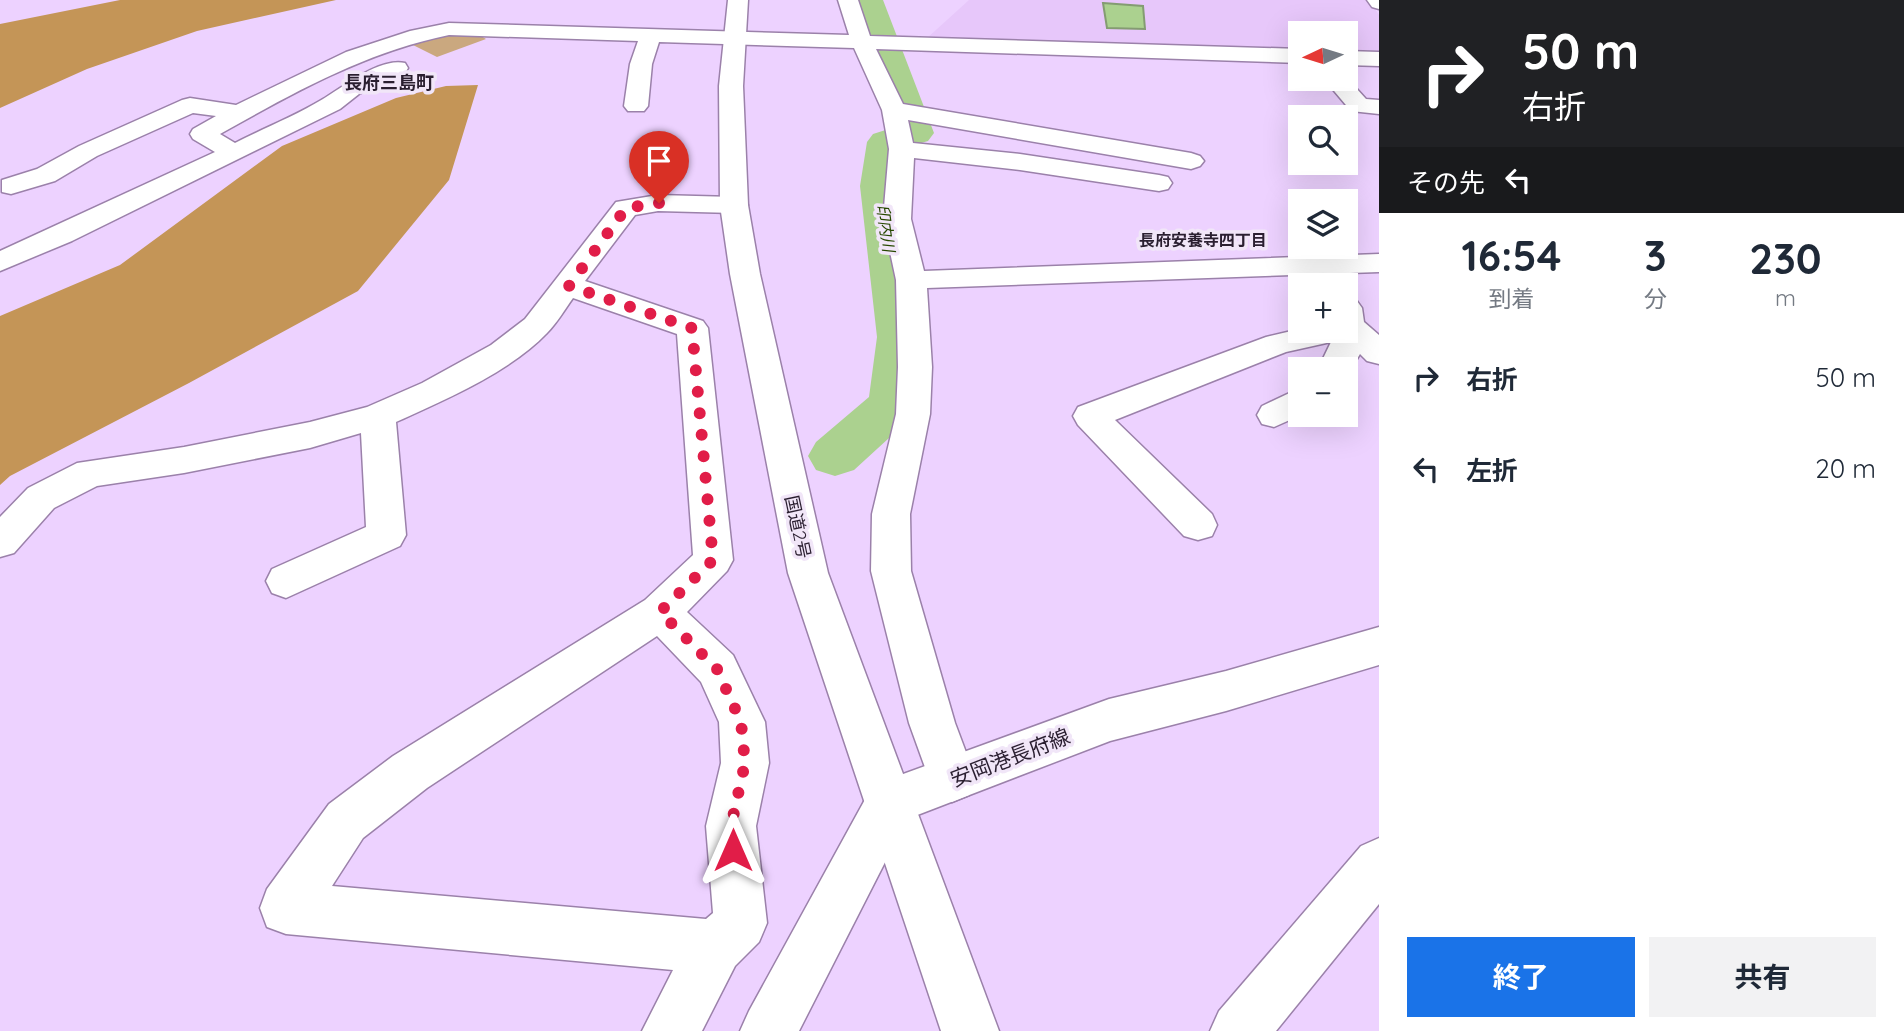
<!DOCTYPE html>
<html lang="ja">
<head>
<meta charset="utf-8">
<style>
	body { margin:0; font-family:Quicksand,"Noto Sans JP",sans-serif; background:#f2f2f3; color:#1f2937; height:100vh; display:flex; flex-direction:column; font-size:26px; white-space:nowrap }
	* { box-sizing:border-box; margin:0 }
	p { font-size:23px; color:#747a83 }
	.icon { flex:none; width:38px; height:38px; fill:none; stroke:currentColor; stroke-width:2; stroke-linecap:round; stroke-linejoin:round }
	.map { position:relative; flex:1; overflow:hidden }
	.side { display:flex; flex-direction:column; background:#fff; width:525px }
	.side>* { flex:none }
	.guide { background:#202124; color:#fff; overflow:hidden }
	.needle { width:46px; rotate:266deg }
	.fabs { position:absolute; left:1288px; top:21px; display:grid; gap:14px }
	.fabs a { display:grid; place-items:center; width:70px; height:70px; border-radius:0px; background:#fff; box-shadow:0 7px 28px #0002; font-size:35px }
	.pin { position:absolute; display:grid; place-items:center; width:60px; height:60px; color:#fff; margin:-72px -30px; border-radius:50% 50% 50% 0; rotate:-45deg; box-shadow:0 0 7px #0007 }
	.pin .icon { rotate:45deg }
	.me { position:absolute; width:77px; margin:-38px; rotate:0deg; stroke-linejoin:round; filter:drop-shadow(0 0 5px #0008) }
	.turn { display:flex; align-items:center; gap:24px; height:147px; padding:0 28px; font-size:32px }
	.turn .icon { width:91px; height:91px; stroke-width:2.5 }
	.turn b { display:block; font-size:49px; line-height:60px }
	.then { display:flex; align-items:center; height:66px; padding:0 28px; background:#0003; gap:14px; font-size:26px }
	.eta { display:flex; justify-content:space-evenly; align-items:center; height:119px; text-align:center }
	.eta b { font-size:42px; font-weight:700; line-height:49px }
	.primary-button { display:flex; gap:14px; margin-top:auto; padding:14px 28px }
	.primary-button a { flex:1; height:80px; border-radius:0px; background:#1a73e8; color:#fff; font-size:28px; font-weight:700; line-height:80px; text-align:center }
	.primary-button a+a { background:#f2f2f3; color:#1f2937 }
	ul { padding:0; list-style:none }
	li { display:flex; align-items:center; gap:21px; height:91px; padding:0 28px }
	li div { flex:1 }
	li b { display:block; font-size:26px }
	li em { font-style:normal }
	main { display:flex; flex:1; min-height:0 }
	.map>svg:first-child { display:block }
</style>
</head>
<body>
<main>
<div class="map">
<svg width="1379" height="1031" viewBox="0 0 1379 1031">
	<rect width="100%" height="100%" fill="#edd2ff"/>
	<path fill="#e7c7fa" d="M 969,0 L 1369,0 L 1379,15 L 1379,54 L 1346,53 L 1346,33 L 1300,33 L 1300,51 L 926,39 Z"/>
	<path fill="#caa87f" d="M 467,32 L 476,33 L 486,39 L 437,57 L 413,45 L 420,38 Z"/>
	<g fill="#c49557">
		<path d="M 120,0 L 336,0 L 197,31 L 87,69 L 0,108 L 0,24 Z"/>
		<path d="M 478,85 L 449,180 L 358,291 L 189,383 L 10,476 L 0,485 L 0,316 L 120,265 L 282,146 L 396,98 L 446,86 Z"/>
	</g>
	<path fill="#abd18f" stroke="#849c72" stroke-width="2" d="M 1103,3 L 1143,6 L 1145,29 L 1107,28 Z"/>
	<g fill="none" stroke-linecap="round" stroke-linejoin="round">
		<path fill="#abd18f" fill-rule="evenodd" d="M 853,0 L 883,0 L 934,133 L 928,141 L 904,148 L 900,186 L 925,337 L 920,404 L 912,417 L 854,470 L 835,476 L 816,470 L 808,456 L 816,442 L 869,397 L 877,337 L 860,186 L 867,142 L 873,134 L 895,127 Z"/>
		<defs>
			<g id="minor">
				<path d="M 838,0 L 858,0 L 870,36 L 1300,49 L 1300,63 L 876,49 L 903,104 L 1191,153 L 1200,156 L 1204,161 L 1200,166 L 1191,169 L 908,120 L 913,143 L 1020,154 L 1159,175 L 1168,177 L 1172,183 L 1168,189 L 1159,191 L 1020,170 L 914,158 L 911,219 L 924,271 L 1379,254 L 1379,272 L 927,288 L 932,367 L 930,414 L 910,514 L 911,571 L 955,723 L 976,779 L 969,795 L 952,802 L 935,795 L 909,723 L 871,571 L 872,514 L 896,414 L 898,367 L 896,280 L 883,219 L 889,149 L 882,110 L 854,48 L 659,42 L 652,64 L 648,106 L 644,111 L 628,111 L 624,106 L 630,64 L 638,41 L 449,35 C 366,52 293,93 220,134 L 235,143 C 264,128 295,116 323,99 C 343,87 380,57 405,63 L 408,68 L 405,73 L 359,94 L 340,109 L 72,241 L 0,271 L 0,251 L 215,152 L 193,139 L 190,134 L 193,129 L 216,116 L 193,113 L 97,156 L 55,181 L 11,194 L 2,192 L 2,180 L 37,169 L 79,146 L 182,100 L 190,98 L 236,105 L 346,52 L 410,31 L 449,23 L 849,35 Z"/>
				<path d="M 1367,0 L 1379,0 L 1379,9 L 1372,7 Z"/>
				<path d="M 1346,51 L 1379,52 L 1379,66 L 1346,65 Z"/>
				<path d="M 1346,77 L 1366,99 L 1379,100 L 1379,114 L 1351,111 L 1324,79 Z"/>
				<path d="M 658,195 L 734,197 L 744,199 L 748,205 L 744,211 L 734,213 L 658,211 L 635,215 L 585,281 L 703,321 L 708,328 L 733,560 L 727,571 L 687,612 L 733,655 L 765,722 L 769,763 L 756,826 L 767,923 L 759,942 L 735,966 L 702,1031 L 642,1031 L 673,970 L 286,934 L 267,927 L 260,908 L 267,889 L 329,804 L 393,756 L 645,600 L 693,555 L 677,334 L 573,298 C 565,309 557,323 547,333 C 510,372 445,400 396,422 L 406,535 L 400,546 L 286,598 L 272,593 L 266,581 L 272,569 L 366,527 L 361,433 L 310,448 L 184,473 L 97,486 L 54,508 L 14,553 L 0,557 L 0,517 L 28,488 L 77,463 L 184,447 L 310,422 L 367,407 L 422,383 L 491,345 L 525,319 L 616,202 ZM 657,636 L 701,682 L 719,722 L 721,763 L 706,826 L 713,913 L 706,919 L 332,886 L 363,838 L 427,788 Z"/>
				<path d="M 1346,298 L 1357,301 L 1362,308 L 1364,322 L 1379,335 L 1379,364 L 1367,361 L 1360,354 L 1346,377 L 1346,369 L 1318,369 L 1331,342 L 1286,352 L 1115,420 L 1212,514 L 1217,525 L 1212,536 L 1198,540 L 1184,536 L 1078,425 L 1073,416 L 1078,407 L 1266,337 L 1300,329 L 1300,331 L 1346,331 Z"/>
				<path d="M 1300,388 L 1301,415 L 1274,427 L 1262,424 L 1257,415 L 1262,406 Z"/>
				<path d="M 1379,838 L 1379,904 L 1276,1031 L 1210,1031 L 1219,1011 L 1361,846 Z"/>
			</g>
			<path id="major" d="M 1379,627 L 1379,665 L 1226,711 L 1110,741 L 907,819 L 799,1031 L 740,1031 L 749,1011 L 873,785 L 1109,699 L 1226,671 Z"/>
			<path id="highway" d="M 728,0 L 748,0 L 743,86 L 748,205 L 760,274 L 828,573 L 999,1031 L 941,1031 L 788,573 L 730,274 L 720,205 L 719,86 Z"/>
		</defs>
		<use href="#minor" stroke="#9b81aa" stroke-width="3"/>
		<use href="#major" stroke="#9b81aa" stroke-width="3"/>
		<use href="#highway" stroke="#9b81aa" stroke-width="3"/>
		<use href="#minor" fill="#fff" fill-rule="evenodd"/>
		<use href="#major" fill="#fff" fill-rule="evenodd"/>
		<use href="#highway" fill="#fff" fill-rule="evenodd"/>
	</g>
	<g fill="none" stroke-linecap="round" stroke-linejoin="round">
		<path stroke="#e11d48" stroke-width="12" stroke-dasharray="0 21.6" d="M 659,203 L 626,208 L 569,286 L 692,328 L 713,560 L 660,612 L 717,669 L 741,722 L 745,763 L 731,826 L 733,850"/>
	</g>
	<g text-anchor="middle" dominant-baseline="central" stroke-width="7" stroke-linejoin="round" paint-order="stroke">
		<g font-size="16" font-style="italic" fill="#274800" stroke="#f1e6f8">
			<text transform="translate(886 228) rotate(82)">印内川</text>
		</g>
		<g font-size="16" font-weight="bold" fill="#2a1f30" stroke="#f1e6f8">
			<text x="1203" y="240">長府安養寺四丁目</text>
		</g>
		<g font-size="18" font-weight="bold" fill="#2a1f30" stroke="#f1e6f8">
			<text x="389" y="82">長府三島町</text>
		</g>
		<g font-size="18" fill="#2a1f30" stroke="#f1e6f8">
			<text transform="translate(798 527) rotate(78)">国道2号</text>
		</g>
		<g font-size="21" fill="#2a1f30" stroke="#f1e6f8">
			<text transform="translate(1010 757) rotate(-21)">安岡港長府線</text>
		</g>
	</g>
</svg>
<div class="fabs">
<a><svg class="needle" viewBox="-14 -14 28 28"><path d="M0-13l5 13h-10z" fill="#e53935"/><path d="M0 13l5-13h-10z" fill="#747a83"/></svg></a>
<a><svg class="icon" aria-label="search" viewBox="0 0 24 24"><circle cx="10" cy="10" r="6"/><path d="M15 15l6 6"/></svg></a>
<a><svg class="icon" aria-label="layers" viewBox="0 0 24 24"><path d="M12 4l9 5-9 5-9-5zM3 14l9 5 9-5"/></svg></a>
<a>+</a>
<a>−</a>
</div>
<div class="pin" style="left:659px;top:203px;background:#d93025"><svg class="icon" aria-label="arrive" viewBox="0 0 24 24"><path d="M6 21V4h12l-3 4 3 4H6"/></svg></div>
<svg class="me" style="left:733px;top:850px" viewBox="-20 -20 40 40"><path d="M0-17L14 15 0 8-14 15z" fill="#e11d48" stroke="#fff" stroke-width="4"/></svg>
</div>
<section class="side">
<div class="guide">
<div class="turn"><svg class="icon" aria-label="right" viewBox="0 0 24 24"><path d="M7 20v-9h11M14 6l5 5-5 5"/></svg><div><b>50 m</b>右折</div></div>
<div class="then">その先<svg class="icon" aria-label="left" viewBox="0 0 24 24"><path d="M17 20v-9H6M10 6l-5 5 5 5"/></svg></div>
</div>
<div class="eta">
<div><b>16:54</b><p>到着</p></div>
<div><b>3</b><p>分</p></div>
<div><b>230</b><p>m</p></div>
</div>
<ul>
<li><svg class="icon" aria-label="right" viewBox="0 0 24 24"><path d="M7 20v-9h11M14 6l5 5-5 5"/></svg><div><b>右折</b></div><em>50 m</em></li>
<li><svg class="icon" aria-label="left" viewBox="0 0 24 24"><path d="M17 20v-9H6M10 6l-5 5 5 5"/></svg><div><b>左折</b></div><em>20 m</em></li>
</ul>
<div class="primary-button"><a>終了</a><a>共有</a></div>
</section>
</main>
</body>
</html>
